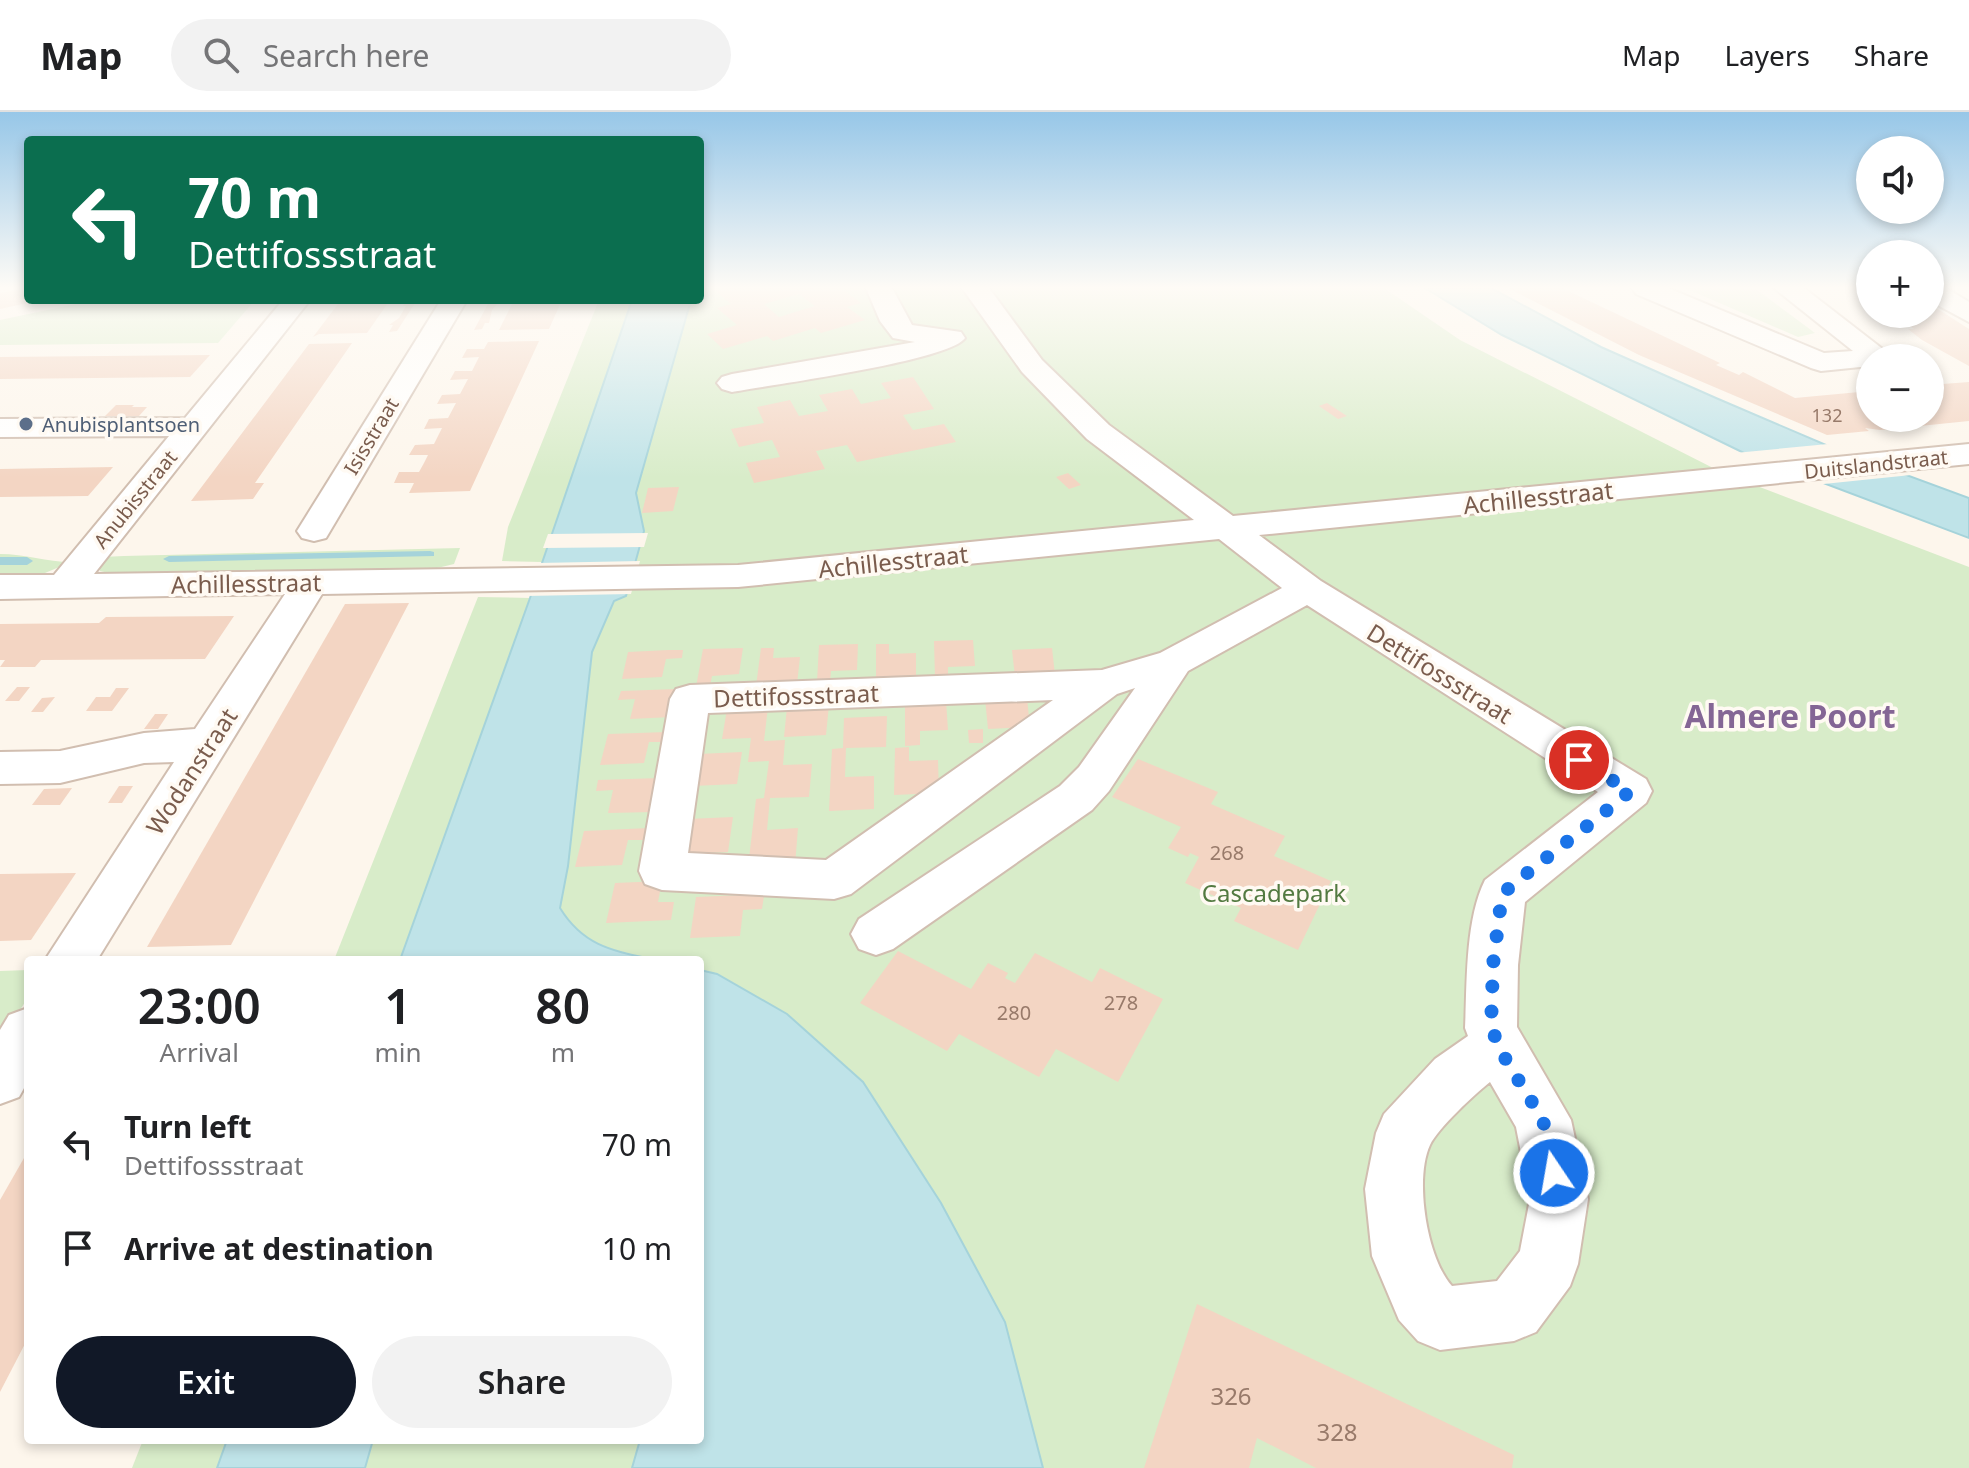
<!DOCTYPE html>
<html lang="en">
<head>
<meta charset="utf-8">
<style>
	body { margin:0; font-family:"Noto Sans",sans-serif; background:#f2f2f2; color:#202124; height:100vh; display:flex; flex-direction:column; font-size:30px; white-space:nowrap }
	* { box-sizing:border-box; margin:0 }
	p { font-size:26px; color:#757577 }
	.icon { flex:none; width:44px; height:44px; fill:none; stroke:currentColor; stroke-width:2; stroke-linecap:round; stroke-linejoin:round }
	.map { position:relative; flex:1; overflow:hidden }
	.sheet { position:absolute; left:24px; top:844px; width:680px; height:488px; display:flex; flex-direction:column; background:#fff; border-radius:8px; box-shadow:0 4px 12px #0003 }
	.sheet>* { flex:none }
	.hud { position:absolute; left:24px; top:24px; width:680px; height:168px; border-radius:8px; box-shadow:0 4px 12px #0003; background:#0b6e4f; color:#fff; overflow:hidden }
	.tools { position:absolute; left:1856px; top:24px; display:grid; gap:16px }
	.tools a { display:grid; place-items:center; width:88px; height:88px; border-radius:50%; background:#fff; box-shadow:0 4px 12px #0003; font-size:40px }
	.pin { position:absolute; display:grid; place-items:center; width:68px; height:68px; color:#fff; margin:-34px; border:4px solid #fff; border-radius:50%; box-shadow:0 2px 8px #0007 }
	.me { position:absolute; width:88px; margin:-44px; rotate:348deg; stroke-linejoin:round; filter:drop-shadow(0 0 6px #0008) }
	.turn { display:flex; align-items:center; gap:28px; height:168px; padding:0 32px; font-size:36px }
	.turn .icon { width:104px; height:104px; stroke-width:2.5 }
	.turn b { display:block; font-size:56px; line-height:68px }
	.eta { display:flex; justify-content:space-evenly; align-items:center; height:136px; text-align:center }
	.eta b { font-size:48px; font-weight:600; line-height:56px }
	.action { display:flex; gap:16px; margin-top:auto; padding:16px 32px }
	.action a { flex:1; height:92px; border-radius:48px; background:#111827; color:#fff; font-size:32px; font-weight:600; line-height:92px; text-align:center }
	.action a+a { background:#f2f2f2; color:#202124 }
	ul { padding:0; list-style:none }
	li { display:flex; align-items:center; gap:24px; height:104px; padding:0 32px }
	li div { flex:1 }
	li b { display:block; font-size:30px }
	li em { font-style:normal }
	header { display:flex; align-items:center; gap:48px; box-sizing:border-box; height:112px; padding:0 40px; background:#fff; border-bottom:2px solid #e0e0e0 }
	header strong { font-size:38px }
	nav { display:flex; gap:44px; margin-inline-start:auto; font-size:28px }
	.search { width:560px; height:72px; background:#f2f2f2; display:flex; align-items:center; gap:20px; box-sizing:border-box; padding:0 28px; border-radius:44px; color:#757577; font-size:30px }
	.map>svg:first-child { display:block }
</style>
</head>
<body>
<header>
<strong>Map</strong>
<div class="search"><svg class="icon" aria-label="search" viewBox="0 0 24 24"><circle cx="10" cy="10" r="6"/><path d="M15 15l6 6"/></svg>Search here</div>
<nav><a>Map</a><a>Layers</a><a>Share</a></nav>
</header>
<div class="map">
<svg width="1969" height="1356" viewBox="0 0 1969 1356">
	<rect width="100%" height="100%" fill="#fdf6ec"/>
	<g fill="#d8ecc9">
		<path d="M 700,176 L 1384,176 L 1460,228 L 1723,361 L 1969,455 L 1969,1356 L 345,1356 L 353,1328 L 700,1328 L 700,848 L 484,848 L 684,188 L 700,188 Z"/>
		<path d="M 1685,176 L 1756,177 L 1815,221 L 1798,225 Z"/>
		<path d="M 95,188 L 255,188 L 218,231 L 0,233 L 0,208 Z"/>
		<path d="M 599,188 L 632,188 L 542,450 L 502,449 L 508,415 Z"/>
		<path d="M 460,436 L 454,452 L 429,458 L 113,462 L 100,459 L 98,450 L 102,445 L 124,444 Z"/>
		<path d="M 0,442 C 25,442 47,450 71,450 L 45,461 L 0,462 Z"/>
		<path d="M 478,485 L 530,486 L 400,848 L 334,848 Z"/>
		<path d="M 28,858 L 28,886 L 0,927 L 0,859 Z"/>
		<path d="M 143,1328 L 227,1328 L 217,1356 L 132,1356 Z"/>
	</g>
	<g fill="#bfe3e8" stroke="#a5d3da" stroke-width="2">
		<path d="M 1425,176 L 1491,176 L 1601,235 L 1716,286 L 1833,336 L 1969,386 L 1969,426 L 1744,341 L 1502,223 Z"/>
		<path d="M 632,188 L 691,188 L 636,381 L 644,419 L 626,484 L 614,489 L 592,540 L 568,754 L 560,796 C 584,835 614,839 656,848 L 400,848 L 530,486 Z"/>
		<path d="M 700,858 L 717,862 L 787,902 L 863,970 L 941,1091 L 1005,1210 L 1043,1356 L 632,1356 L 640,1328 L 700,1328 Z"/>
		<path d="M 227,1328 L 373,1328 L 365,1356 L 217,1356 Z"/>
	</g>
	<g fill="#fdf6ec">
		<path d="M 1828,332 L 1911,363 L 1814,373 L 1735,341 Z"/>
		<path d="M 648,421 L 644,435 L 543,436 L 548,422 Z"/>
		<path d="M 640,449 L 631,482 L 526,484 L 538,451 Z"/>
	</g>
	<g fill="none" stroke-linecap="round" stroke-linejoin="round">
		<g fill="#a5d3da" fill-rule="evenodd">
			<path d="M 430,439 L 434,440 L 434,444 L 169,450 L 163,447 L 169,444 Z"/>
			<path d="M 0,445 L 27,445 L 33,449 L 27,453 L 0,453 Z"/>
		</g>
	</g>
	<g fill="#f3d5c3" fill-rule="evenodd">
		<path d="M 28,176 L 28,188 L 36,189 L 0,197 L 0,181 Z"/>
		<path d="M 726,176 L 841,176 L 861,191 L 847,195 L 865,208 L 821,221 L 815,216 L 773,229 L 767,224 L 723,237 L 707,222 L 737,213 L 717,196 L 731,192 L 716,179 ZM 799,182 L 815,194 L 779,205 L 764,192 Z"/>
		<path d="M 1508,176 L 1562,176 L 1720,251 L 1716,253 L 1739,263 L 1743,260 L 1795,286 L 1870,279 L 1870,306 L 1930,306 L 1930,273 L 1969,270 L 1969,309 L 1880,318 L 1865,316 L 1869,319 L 1827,323 L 1639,243 Z"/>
		<path d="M 341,188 L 390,188 L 367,221 L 319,222 L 313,225 Z"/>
		<path d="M 406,188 L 417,188 L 397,219 L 389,220 L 393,213 L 389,213 L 399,206 L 406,194 L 403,194 Z"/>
		<path d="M 490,188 L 501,188 L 492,198 L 489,211 L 485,211 L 482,217 L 474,218 Z"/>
		<path d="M 514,188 L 562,188 L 549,217 L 499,218 Z"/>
		<path d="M 1930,192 L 1969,217 L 1969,254 L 1922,228 L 1908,217 L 1914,217 L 1902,208 L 1895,209 L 1885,202 L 1930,202 Z"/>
		<path d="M 539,229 L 470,379 L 409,381 L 414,371 L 394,371 L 399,360 L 419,360 L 424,351 L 428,343 L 409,343 L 415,333 L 434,332 L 442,316 L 424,317 L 429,307 L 448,306 L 456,291 L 437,292 L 442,283 L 460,282 L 468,267 L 450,268 L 455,259 L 472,259 L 479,245 L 462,246 L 467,237 L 484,237 L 488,230 Z"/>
		<path d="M 352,231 L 255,371 L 264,371 L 253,387 L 191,389 L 309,232 Z"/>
		<path d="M 210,243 L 190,265 L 0,267 L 0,245 Z"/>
		<path d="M 913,265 L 934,297 L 903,303 L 913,318 L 944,312 L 956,330 L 857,350 L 847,333 L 816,339 L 825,357 L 754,371 L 746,351 L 780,345 L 772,328 L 739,335 L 731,317 L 764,311 L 757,295 L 790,288 L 799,304 L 828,299 L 819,283 L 852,277 L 861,292 L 891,286 L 881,271 Z"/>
		<path d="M 1327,291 L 1347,304 L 1338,307 L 1319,294 Z"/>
		<path d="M 116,293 L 134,293 L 132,295 L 147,295 L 139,304 L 105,304 Z"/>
		<path d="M 113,355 L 88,384 L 0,385 L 0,357 Z"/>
		<path d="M 1068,361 L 1081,373 L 1069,377 L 1056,365 Z"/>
		<path d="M 679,375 L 673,399 L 642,401 L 648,376 Z"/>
		<path d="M 409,491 L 231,833 L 147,835 L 345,492 Z"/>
		<path d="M 234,504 L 205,547 L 41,548 L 35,555 L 0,555 L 5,548 L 0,548 L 0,512 L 99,511 L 106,505 Z"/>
		<path d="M 973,528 L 975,554 L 948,555 L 948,566 L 935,566 L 934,529 Z"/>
		<path d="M 858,532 L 857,558 L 831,559 L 830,570 L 817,570 L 819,533 Z"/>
		<path d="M 876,532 L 889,532 L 889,542 L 916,541 L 916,568 L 876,570 Z"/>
		<path d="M 743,536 L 739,562 L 712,564 L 710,574 L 696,575 L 703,537 Z"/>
		<path d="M 761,536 L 774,536 L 773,546 L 800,545 L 797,572 L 756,574 Z"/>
		<path d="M 1052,536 L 1055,563 L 1015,565 L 1012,538 Z"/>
		<path d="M 668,538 L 683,538 L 682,546 L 666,547 L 662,565 L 622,567 L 628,540 Z"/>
		<path d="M 17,575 L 30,575 L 19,589 L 5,589 Z"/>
		<path d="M 116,576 L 129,576 L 112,599 L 86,599 L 96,585 L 110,585 Z"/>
		<path d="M 677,577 L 672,605 L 630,607 L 635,587 L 618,588 L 621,579 Z"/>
		<path d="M 55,585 L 43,600 L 31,600 L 42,586 Z"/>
		<path d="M 1027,586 L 1030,615 L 988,617 L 985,587 Z"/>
		<path d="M 946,589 L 948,618 L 920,619 L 920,633 L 905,634 L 905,590 Z"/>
		<path d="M 829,593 L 826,623 L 784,625 L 787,595 Z"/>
		<path d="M 768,595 L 764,629 L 785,628 L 783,653 L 812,652 L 809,685 L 770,686 L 767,718 L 798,716 L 795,753 L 748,755 L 756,687 L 764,686 L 769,649 L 748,650 L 751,626 L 722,627 L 727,597 Z"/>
		<path d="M 155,602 L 168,602 L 158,617 L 144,617 Z"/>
		<path d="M 887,604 L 886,635 L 846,636 L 845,665 L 874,664 L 874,697 L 829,699 L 832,637 L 843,636 L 844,606 Z"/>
		<path d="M 983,617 L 983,631 L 969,631 L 968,618 Z"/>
		<path d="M 667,620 L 665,630 L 649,630 L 644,651 L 600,653 L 608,622 Z"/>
		<path d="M 909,635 L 909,649 L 938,648 L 939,681 L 894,683 L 895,636 Z"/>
		<path d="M 742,640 L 737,672 L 693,674 L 698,642 Z"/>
		<path d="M 1138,647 L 1218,680 L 1211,692 L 1285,724 L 1274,744 L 1331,769 L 1298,838 L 1234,809 L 1241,796 L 1185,771 L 1199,745 L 1190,741 L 1188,745 L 1168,736 L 1181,715 L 1112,685 Z"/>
		<path d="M 660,666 L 654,700 L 608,701 L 613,678 L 596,679 L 598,668 Z"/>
		<path d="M 119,674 L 133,674 L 122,691 L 108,691 Z"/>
		<path d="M 72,676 L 60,693 L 32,693 L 44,677 Z"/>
		<path d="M 733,705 L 728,740 L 682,742 L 688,707 Z"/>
		<path d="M 649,716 L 646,728 L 628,728 L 622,753 L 575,755 L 584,719 Z"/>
		<path d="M 76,761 L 31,828 L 0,829 L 0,762 Z"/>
		<path d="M 662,769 L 658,790 L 674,790 L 671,808 L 606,811 L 615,771 Z"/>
		<path d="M 744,783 L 764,784 L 762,797 L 743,798 L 740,824 L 690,826 L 696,785 Z"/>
		<path d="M 898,839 L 971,877 L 988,851 L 1008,861 L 1005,866 L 1015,871 L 1035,841 L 1092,870 L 1100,856 L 1163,887 L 1118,970 L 1056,937 L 1039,965 L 959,922 L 947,939 L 860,891 Z"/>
		<path d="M 28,1039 L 28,1226 L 0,1280 L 0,1088 Z"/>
		<path d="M 1197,1192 L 1514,1343 L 1512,1356 L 1316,1356 L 1257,1326 L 1249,1356 L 1144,1356 Z"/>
	</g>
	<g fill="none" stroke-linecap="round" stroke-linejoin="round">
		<defs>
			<g id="minor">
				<path d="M 866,176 L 892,176 L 912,213 L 961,220 L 965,226 C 949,249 770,273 732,280 L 722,277 L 717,271 L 722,265 L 732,262 L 915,230 L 893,226 L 880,209 Z"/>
				<path d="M 962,176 L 989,176 L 1042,248 L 1109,313 L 1233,404 L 1969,332 L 1969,352 L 1259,423 L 1321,469 L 1646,667 L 1652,679 L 1646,691 L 1525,790 L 1518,853 L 1517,915 L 1571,1008 L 1588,1087 L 1578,1152 L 1570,1174 L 1536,1220 L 1514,1229 L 1440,1238 L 1418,1229 L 1399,1208 L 1372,1144 L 1365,1077 L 1376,1021 L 1384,1002 L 1435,947 L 1468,924 L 1465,916 C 1467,872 1465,808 1485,768 L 1598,680 L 1307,493 L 1188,559 L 1109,679 L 1092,698 L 893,837 L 876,843 L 859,837 L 851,822 L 859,807 L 1060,674 L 1079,655 L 1135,576 L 1117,582 L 851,782 L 834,787 L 662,778 L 645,772 L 639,759 L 670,587 L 676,577 L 690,573 L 1102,558 L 1160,541 L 1282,476 L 1219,427 L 738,475 L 322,482 L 97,848 L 45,848 L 174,650 L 144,651 L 60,671 L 0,672 L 0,640 L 60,639 L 144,621 L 195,617 L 285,482 L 0,487 L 0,463 L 54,463 L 169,324 L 0,325 L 0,307 L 185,306 L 283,188 L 310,188 L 94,462 L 738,453 L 1194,408 L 1087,327 L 1022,260 ZM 1053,588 L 826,748 L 688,741 L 708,601 ZM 1490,970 L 1516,1015 L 1530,1087 L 1520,1139 L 1497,1169 L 1452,1174 C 1427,1147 1414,1067 1430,1033 C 1438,1016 1475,982 1490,970 Z"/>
				<path d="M 1632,176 L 1668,176 L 1824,241 L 1853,239 L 1774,176 L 1804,176 L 1893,245 L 1870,246 L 1870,254 L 1821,259 L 1811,256 L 1636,182 Z"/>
				<path d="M 1930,176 L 1946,176 L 1969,190 L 1969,210 L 1930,189 Z"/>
				<path d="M 441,188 L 467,188 L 326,426 L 314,429 L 302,426 L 297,419 Z"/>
				<path d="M 28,896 L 28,969 L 19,985 L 0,992 L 0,918 L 9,903 Z"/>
			</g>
		</defs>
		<use href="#minor" stroke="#d1beb0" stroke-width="4"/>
		<use href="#minor" fill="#fff" fill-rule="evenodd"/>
	</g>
	<linearGradient id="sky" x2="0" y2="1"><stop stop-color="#97c7e8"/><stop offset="0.48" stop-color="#fefbf6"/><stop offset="1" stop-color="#fefbf6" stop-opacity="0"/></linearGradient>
	<rect width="1969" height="366" fill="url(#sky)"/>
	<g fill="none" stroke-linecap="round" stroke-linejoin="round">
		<path stroke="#1a73e8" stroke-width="14" stroke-dasharray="0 25.2" d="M 1554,1061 L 1543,1008 L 1506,948 L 1491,916 L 1493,853 L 1502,782 C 1544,746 1588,715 1630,679 L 1579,648"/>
	</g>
	<circle fill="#5c6f8a" stroke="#fffaf3" stroke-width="3" cx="26" cy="312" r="8"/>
	<g text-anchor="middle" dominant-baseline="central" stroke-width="7" stroke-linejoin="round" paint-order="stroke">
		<g font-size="18" fill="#987a6a">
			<text x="1827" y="303">132</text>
		</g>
		<g font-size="20" fill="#4e5e75" stroke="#fffaf3" text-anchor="start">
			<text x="42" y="312">Anubisplantsoen</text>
		</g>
		<g font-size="20" fill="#7a5c4d" stroke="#fffaf3">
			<text transform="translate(371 324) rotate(-59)">Isisstraat</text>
			<text transform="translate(1876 352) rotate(-6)">Duitslandstraat</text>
			<text transform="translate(135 387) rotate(-51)">Anubisstraat</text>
		</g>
		<g font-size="20" fill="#987a6a">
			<text x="1227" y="740">268</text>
			<text x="1121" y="890">278</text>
			<text x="1014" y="900">280</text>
		</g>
		<g font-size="24" fill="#7a5c4d" stroke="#fffaf3">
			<text transform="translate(1538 385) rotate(-6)">Achillesstraat</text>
			<text transform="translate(893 449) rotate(-6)">Achillesstraat</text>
			<text transform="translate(246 471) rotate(-1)">Achillesstraat</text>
			<text transform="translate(1440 561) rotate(32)">Dettifossstraat</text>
			<text transform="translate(796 583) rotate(-2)">Dettifossstraat</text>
			<text transform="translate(191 659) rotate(-57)">Wodanstraat</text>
		</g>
		<g font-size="24" fill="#537a41" stroke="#fffaf3">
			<text x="1274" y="780">Cascadepark</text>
		</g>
		<g font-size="24" fill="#987a6a">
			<text x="1231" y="1283">326</text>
			<text x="1337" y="1319">328</text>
		</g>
		<g font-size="32" font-weight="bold" fill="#846695" stroke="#fffaf3">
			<text x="1790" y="603">Almere Poort</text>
		</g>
	</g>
</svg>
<div class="tools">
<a><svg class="icon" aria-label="sound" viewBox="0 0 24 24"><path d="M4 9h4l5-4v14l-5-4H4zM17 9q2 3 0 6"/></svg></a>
<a>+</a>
<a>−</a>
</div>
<div class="pin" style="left:1579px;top:648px;background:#d93025"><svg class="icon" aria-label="arrive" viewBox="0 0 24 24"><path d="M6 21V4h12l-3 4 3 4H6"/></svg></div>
<svg class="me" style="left:1554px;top:1061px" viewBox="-20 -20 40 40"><circle r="17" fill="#1a73e8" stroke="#fff" stroke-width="3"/><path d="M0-11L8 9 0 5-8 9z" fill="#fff"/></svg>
<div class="hud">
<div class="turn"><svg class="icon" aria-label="left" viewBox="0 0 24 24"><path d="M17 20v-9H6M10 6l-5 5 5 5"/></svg><div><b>70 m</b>Dettifossstraat</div></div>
</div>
<section class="sheet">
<div class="eta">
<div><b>23:00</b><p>Arrival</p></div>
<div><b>1</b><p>min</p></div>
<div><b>80</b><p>m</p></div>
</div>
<ul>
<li><svg class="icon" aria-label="left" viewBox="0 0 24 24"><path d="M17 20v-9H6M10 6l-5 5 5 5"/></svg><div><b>Turn left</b><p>Dettifossstraat</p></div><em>70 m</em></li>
<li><svg class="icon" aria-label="arrive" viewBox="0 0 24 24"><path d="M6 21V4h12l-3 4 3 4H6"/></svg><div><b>Arrive at destination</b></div><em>10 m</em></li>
</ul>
<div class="action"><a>Exit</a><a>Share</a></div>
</section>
</div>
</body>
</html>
